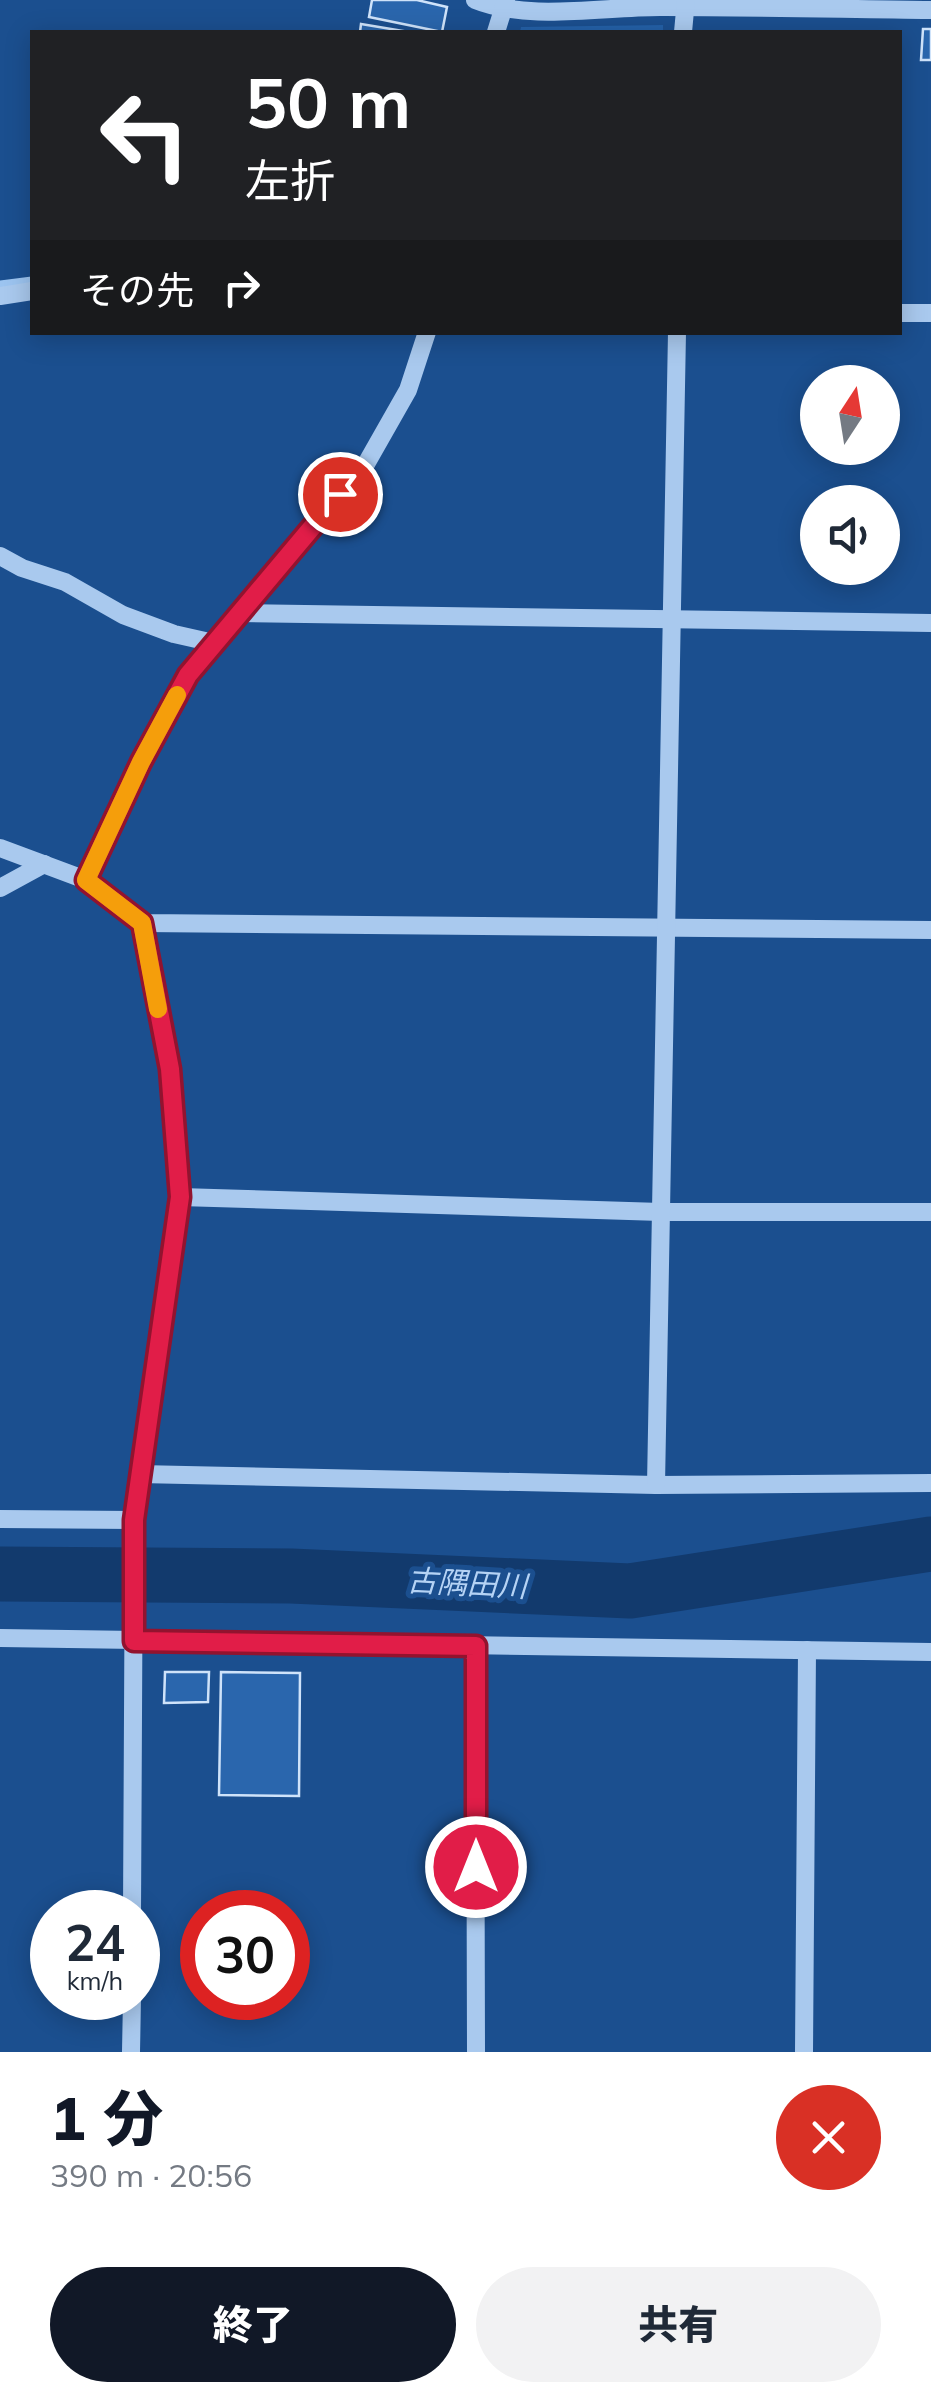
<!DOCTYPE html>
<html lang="ja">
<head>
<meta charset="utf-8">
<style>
	body { margin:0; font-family:Mulish,"Noto Sans JP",sans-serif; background:#f2f2f3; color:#1f2937; height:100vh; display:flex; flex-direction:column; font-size:38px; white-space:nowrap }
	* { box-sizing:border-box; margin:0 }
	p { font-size:32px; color:#747a83 }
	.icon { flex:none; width:55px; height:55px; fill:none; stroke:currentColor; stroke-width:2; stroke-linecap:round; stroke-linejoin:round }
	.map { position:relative; height:2052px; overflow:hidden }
	.sheet { display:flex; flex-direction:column; background:#fff; flex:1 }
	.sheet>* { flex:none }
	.guide { position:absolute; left:30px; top:30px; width:872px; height:305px; border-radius:0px; box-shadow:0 5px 25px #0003; background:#202124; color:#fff; overflow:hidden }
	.needle { width:65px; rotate:12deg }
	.controls { position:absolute; left:800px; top:365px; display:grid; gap:20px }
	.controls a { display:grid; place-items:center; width:100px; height:100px; border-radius:50%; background:#fff; box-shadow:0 5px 25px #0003; font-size:50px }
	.speed { position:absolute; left:30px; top:1890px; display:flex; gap:20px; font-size:50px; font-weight:700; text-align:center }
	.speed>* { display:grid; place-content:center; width:130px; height:130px; border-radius:50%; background:#fff; box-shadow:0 5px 25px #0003; line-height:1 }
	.speed small { font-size:25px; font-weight:400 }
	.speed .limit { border:15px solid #d22; background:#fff; color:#111 }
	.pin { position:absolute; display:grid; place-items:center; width:85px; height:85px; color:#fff; margin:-42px; border:5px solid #fff; border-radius:50%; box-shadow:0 2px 10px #0007 }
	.me { position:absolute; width:110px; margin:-55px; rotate:0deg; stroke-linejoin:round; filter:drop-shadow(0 0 8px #0008) }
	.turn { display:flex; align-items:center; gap:35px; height:210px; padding:0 50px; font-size:45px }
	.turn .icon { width:130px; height:130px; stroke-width:2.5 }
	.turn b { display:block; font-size:70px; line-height:85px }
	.then { display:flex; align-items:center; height:95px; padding:0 50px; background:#0003; gap:20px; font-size:38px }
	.round { display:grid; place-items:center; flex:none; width:105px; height:105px; border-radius:52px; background:#f2f2f3 }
	.headline { display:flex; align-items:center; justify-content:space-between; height:170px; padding:0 50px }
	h1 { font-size:60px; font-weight:800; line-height:75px; color:#111827 }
	.action { display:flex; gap:20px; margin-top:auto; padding:20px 50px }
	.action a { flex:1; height:115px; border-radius:60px; background:#111827; color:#fff; font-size:40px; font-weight:800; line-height:115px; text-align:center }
	.action a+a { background:#f2f2f3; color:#1f2937 }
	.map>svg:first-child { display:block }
</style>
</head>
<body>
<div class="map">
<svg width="931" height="2052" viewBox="0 0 931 2052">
	<rect width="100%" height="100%" fill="#1b4f8f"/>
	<path fill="#2461a8" d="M 663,25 L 663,32 L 520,32 L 521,27 Z"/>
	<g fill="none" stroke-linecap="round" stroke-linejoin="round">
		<path stroke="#9cc4f0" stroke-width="9" d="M 0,285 L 32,281"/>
		<path stroke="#123a6d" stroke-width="55" d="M 0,1574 L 291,1576 L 630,1591 L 931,1544"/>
	</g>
	<g fill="#2a66ad" stroke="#cfe3fa" stroke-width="2.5">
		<path d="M 372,0 L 417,0 L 447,7 L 442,32 L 369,17 Z"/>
		<path d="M 361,24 L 409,32 L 360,32 Z"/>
		<path d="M 923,29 L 931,29 L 931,60 L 921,60 Z"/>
		<path d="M 165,1672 L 209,1672 L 208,1702 L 164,1703 Z"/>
		<path d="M 221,1672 L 300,1673 L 299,1796 L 219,1795 Z"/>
	</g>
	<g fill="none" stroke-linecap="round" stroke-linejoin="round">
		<g stroke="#a9c9ee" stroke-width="18">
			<path d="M 475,0 C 529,22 606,6 664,7 C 753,7 842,9 931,10"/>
			<path d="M 496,32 L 506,0"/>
			<path d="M 683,32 L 686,0"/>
			<path d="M 0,296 L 32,291"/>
			<path d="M 900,313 L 931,313"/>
			<path d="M 0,556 L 22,568 L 65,582 L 123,615 L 174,634 L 214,643"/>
			<path d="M 238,613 L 931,623"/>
			<path d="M 0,848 L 86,880 L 142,923 L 931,930"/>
			<path d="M 86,880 L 141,761 L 189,675 L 366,464 L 408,390 L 427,332"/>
			<path d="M 0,888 L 44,864"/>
			<path d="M 180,1197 L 661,1212 L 931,1212"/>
			<path d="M 139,1474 L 656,1485 L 931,1483"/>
			<path d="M 656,1485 L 677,332"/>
			<path d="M 0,1519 L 134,1520"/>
			<path d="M 0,1638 L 931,1652"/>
			<path d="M 475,1646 L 476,2052"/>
			<path d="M 132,1912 L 134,1520 L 180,1197 L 170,1069 L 142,923"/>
			<path d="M 131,2052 L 132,1998"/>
			<path d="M 804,2052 L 807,1650"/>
		</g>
	</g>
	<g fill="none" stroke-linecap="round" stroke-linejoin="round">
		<defs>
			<path id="route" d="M 340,494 L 188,675 L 141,762 L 86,880 L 142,923 L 170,1069 L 180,1197 L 134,1520 L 134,1641 L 476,1646 L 476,1867"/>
		</defs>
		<use href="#route" stroke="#92132f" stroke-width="25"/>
		<use href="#route" stroke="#e11d48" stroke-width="18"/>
		<path stroke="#f59e0b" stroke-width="18" d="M 158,1009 L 142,923 L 86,880 L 141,762 L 177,695"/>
	</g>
	<g text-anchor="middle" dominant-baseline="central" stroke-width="10" stroke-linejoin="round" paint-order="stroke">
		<g font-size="30" font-style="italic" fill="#b5d3f5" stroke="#1b4f8f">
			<text transform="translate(467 1583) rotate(3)">古隅田川</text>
		</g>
	</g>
</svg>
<div class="controls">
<a><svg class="needle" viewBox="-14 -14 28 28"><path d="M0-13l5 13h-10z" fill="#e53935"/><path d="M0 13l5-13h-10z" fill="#747a83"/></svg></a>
<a><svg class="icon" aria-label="sound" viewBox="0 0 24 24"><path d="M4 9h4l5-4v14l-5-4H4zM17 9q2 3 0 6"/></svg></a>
</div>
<div class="speed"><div>24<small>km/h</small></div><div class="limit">30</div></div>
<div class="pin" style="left:340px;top:494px;background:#d93025"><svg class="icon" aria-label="arrive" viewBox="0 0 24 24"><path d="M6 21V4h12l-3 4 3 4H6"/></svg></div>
<svg class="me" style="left:476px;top:1867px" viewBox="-20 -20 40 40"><circle r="17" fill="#e11d48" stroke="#fff" stroke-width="3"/><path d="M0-11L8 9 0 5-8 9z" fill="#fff"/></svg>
<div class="guide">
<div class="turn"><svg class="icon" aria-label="left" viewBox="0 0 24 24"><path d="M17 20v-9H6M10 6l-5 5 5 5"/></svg><div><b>50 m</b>左折</div></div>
<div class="then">その先<svg class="icon" aria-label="right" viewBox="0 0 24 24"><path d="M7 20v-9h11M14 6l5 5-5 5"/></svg></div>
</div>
</div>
<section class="sheet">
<div class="headline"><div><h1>1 分</h1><p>390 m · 20:56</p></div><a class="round" style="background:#d93025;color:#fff"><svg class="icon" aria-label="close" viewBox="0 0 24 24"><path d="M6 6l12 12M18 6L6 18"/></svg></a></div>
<div class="action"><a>終了</a><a>共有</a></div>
</section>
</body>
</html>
